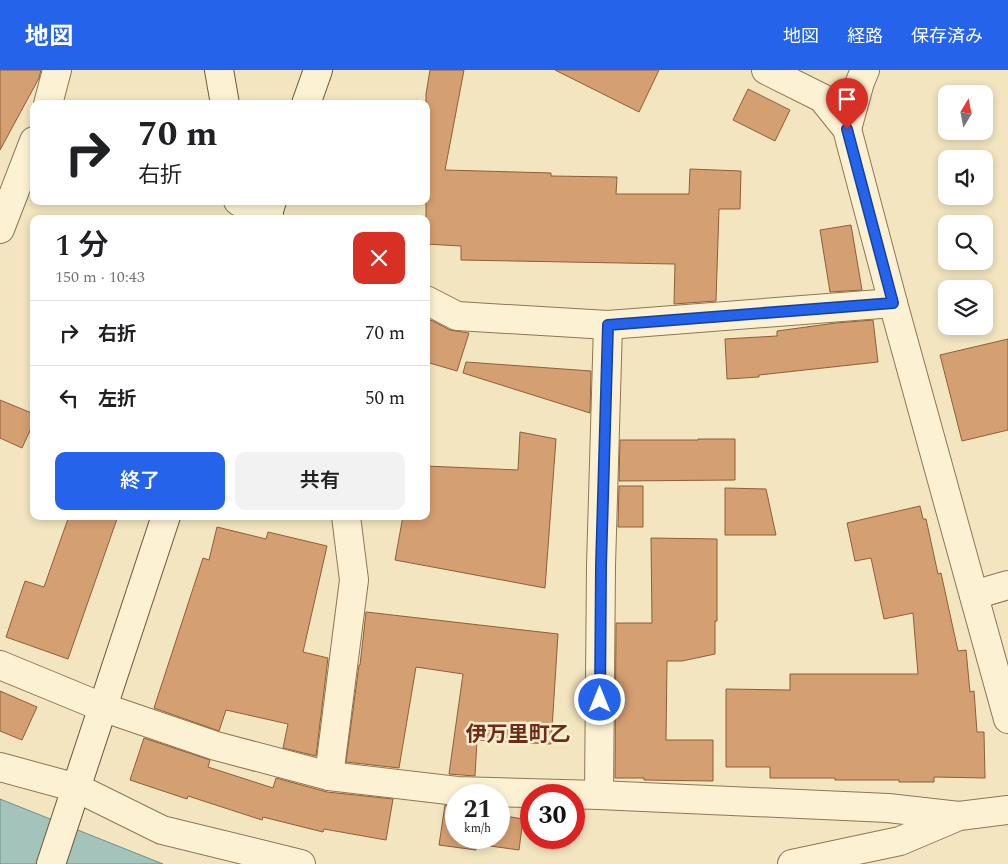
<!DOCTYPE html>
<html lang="ja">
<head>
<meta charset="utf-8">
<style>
	body { margin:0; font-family:Spectral,"Noto Sans JP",serif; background:#f2f2f2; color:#202124; height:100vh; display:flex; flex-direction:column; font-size:19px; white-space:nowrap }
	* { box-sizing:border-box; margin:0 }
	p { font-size:16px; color:#757577 }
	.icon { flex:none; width:28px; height:28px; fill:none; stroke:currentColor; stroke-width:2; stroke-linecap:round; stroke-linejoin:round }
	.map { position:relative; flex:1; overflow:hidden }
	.panel { position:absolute; left:30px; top:145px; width:400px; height:305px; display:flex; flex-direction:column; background:#fff; border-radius:10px; box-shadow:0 2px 8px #0003 }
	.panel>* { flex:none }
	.top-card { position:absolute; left:30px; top:30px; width:400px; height:105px; border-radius:10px; box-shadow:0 2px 8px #0003; background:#fff; color:#202124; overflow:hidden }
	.needle { width:32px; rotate:10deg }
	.fabs { position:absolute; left:938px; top:15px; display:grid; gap:10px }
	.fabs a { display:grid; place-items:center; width:55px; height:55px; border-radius:10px; background:#fff; box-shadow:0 2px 8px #0003; font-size:25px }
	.speed { position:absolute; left:445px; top:714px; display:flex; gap:10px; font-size:25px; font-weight:700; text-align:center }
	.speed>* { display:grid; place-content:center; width:65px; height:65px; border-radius:50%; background:#fff; box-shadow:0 2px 8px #0003; line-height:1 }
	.speed small { font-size:12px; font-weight:400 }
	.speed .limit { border:8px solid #d22; background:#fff; color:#111 }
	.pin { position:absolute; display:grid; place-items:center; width:42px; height:42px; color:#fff; margin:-51px -21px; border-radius:50% 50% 50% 0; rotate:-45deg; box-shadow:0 0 5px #0007 }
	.pin .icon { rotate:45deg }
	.me { position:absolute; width:55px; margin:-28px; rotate:0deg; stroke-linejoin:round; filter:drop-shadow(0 0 4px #0008) }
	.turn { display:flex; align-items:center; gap:18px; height:105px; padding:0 25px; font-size:22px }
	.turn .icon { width:65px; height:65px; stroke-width:2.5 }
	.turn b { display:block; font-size:35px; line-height:42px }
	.round { display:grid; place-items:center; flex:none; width:52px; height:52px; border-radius:10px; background:#f2f2f2 }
	.head { display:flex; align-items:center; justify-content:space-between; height:85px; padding:0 25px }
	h1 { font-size:30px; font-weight:600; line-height:38px }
	.action { display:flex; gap:10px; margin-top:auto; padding:10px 25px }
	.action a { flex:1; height:58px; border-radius:10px; background:#2563eb; color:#fff; font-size:20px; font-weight:600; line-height:58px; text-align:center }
	.action a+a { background:#f2f2f2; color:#202124 }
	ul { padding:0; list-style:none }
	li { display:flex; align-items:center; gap:15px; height:65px; padding:0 25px; border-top:1px solid #e0e0e0 }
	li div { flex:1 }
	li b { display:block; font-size:19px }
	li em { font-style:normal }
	header { display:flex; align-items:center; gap:30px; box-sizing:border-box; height:70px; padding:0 25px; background:#2563eb; color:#fff }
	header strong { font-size:24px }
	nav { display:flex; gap:28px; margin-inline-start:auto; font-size:18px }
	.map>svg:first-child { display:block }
</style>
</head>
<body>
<header>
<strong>地図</strong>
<nav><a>地図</a><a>経路</a><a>保存済み</a></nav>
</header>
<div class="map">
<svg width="1008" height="794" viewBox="0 0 1008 794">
	<rect width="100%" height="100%" fill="#f2e5bf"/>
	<path fill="#a3c3bb" stroke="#69928a" d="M 0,729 L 163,794 L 0,794 Z"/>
	<g fill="#d49f71" stroke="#8e5f39">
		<path d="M 0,0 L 41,0 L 39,8 L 0,80 Z"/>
		<path d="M 430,0 L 464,0 L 445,100 L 551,103 L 551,106 L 617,107 L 616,124 L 689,124 L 690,99 L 741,101 L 740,139 L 719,139 L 716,231 L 674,234 L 675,194 L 461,190 L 461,176 L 426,174 L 426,24 Z"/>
		<path d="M 555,0 L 659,0 L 639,42 Z"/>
		<path d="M 748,19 L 790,40 L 775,71 L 733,50 Z"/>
		<path d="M 851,155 L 862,220 L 830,222 L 820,160 Z"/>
		<path d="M 426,249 L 433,251 L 450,260 L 469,263 L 457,301 L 426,292 Z"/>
		<path d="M 873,250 L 878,292 L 759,305 L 759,307 L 727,309 L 725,269 L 777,266 L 777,261 L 836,253 Z"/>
		<path d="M 1008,269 L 1008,360 L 962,371 L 940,285 Z"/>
		<path d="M 466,292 L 591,301 L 590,343 L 463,303 Z"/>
		<path d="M 0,330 L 34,344 L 34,352 L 22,378 L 0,368 Z"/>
		<path d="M 520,362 L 556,369 L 545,518 L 395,490 L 403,446 L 426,446 L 426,396 L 518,400 Z"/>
		<path d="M 698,369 L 735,369 L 735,410 L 619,411 L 620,370 L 698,370 Z"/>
		<path d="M 619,416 L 643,416 L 643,457 L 618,457 Z"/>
		<path d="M 725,418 L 766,419 L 776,465 L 725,465 Z"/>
		<path d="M 920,436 L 923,449 L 926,449 L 938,504 L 941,503 L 958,581 L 966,580 L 970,622 L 974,621 L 977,662 L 984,662 L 985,708 L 934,707 L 934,712 L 899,712 L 899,710 L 835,710 L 835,708 L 770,708 L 770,697 L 726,697 L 726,619 L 790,620 L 790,604 L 918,604 L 913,543 L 884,549 L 871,488 L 855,491 L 847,453 Z"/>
		<path d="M 69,446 L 118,446 L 68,589 L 6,567 L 25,511 L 44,517 Z"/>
		<path d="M 217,457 L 266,469 L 268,462 L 327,476 L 303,582 L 328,588 L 316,686 L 283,678 L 288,654 L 226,640 L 219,661 L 154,638 L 203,488 L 209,490 Z"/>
		<path d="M 651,468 L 717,469 L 717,551 L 715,551 L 715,584 L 682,591 L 667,591 L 666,670 L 713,670 L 713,711 L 644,710 L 644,708 L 615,708 L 616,553 L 652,553 Z"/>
		<path d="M 366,542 L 558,564 L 551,674 L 477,670 L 475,706 L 449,704 L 463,604 L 416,597 L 399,698 L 346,692 L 359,595 L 360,595 Z"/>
		<path d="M 0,621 L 37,637 L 22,670 L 0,661 Z"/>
		<path d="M 144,668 L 210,690 L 208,697 L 273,718 L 276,708 L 327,722 L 393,729 L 386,770 L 324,759 L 323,762 L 263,747 L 262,750 L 188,726 L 187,729 L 130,710 Z"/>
		<path d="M 445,735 L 456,737 L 456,768 L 499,768 L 499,745 L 523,749 L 519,780 L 476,774 L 476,780 L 439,775 Z"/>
	</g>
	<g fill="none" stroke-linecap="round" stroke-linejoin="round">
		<defs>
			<g id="street">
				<path d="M 766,0 L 822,28 L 847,59 L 893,233 L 1008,649"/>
				<path d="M 48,34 L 57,0"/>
				<path d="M 847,59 L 860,12 L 865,0"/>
				<path d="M 238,131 L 270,149"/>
				<path d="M 0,159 L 34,71"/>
				<path d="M 426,230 L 457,246 L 608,255 L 893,233"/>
				<path d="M 974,525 L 1008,515"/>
				<path d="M 0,595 L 102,637 L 216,676 L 329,706 L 457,721 L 599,725 L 888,738 L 959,746"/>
				<path d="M 0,697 L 77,718 L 162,760 L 301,794"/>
				<path d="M 329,706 L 354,510 L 346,446"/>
				<path d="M 599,725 L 601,496 L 608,255"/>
				<path d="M 792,794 L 900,771 L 959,746 L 1008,740"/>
			</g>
			<g id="secondary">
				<path d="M 219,0 L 225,34"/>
				<path d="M 306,34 L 318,0"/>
				<path d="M 266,149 L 272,131"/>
				<path d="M 51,794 L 166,446"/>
			</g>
		</defs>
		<use href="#street" stroke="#8d7656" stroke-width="30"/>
		<use href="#secondary" stroke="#6e5639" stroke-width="30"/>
		<use href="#street" stroke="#fcf2d3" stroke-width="28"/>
		<use href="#secondary" stroke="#fcf2d3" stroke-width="28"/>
	</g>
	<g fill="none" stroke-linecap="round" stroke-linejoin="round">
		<defs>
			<path id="route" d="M 600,630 L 601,496 L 608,255 L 893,233 L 847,59"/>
		</defs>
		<use href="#route" stroke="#184099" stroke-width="12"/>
		<use href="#route" stroke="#2563eb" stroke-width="9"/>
	</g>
	<g text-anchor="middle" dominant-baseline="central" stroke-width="5" stroke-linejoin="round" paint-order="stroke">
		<g font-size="21" font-weight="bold" fill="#6b2d17" stroke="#f9efd0">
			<text x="518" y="665">伊万里町乙</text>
		</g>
	</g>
</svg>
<div class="fabs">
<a><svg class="needle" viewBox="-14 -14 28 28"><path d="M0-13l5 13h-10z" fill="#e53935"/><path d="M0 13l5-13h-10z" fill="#757577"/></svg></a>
<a><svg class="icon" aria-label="sound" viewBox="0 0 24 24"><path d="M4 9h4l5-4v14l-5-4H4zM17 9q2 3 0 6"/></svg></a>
<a><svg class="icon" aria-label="search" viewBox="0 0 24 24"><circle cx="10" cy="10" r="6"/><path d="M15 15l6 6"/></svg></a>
<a><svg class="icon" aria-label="layers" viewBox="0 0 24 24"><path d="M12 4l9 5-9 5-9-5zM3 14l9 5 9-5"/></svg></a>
</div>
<div class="speed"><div>21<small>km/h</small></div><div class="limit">30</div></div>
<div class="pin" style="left:847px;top:59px;background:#d93025"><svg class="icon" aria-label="arrive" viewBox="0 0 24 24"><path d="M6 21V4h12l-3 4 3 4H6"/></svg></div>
<svg class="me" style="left:600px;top:630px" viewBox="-20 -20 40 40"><circle r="17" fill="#2563eb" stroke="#fff" stroke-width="3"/><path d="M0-11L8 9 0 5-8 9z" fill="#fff"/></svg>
<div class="top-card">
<div class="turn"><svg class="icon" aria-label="right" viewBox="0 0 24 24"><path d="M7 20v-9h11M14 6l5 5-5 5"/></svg><div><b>70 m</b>右折</div></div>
</div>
<section class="panel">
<div class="head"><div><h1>1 分</h1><p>150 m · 10:43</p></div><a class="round" style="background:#d93025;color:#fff"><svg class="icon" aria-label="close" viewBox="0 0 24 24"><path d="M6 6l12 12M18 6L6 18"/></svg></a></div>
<ul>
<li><svg class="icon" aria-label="right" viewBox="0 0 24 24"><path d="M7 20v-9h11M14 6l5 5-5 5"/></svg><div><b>右折</b></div><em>70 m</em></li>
<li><svg class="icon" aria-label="left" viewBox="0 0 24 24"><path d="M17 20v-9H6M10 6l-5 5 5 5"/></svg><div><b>左折</b></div><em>50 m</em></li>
</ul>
<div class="action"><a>終了</a><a>共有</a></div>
</section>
</div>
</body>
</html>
